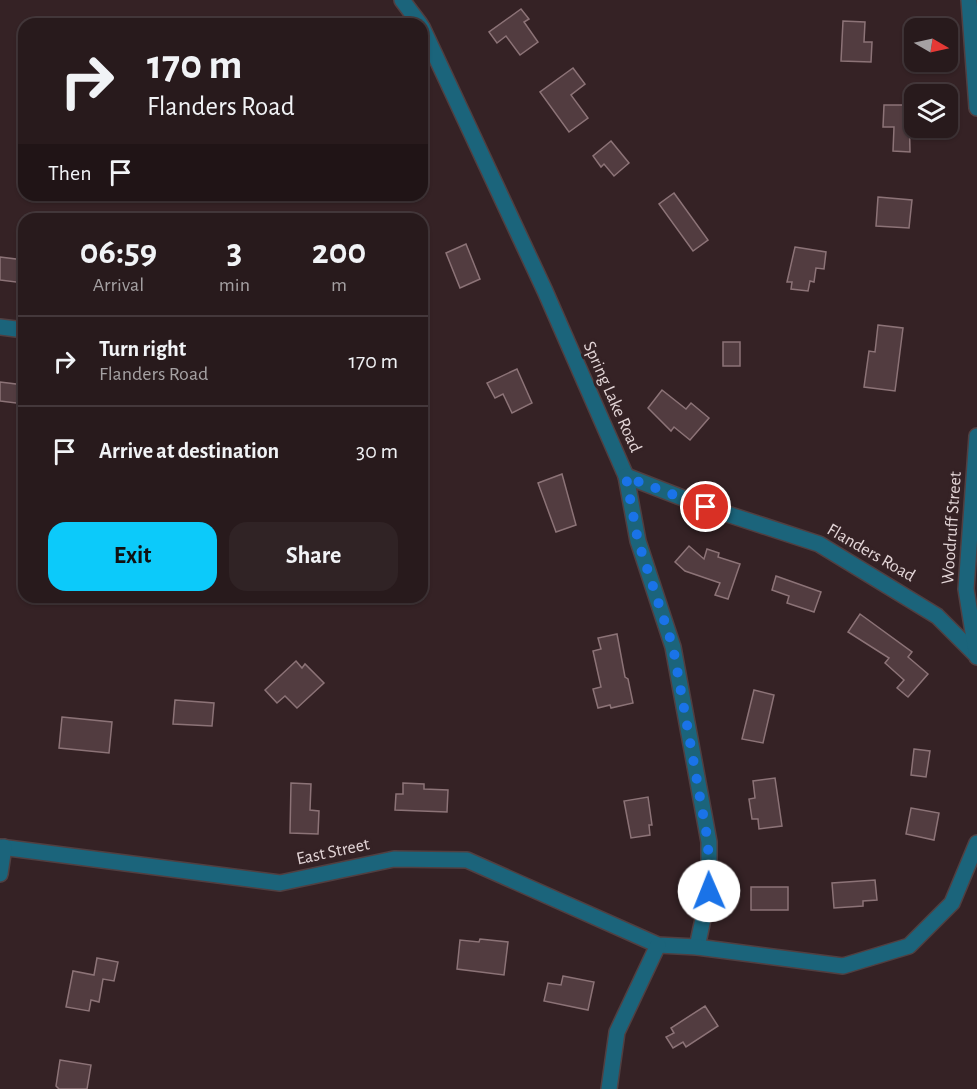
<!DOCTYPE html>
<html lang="en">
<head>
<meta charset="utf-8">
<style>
	body { margin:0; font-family:"Alegreya Sans",sans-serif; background:#302325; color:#f1f3f6; height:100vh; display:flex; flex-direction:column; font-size:22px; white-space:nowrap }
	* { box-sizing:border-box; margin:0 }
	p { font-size:20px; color:#a5a1a3 }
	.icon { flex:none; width:33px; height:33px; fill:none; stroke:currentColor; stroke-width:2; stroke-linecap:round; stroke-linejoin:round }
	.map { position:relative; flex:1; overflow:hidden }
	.sheet { position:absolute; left:18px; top:213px; width:410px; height:390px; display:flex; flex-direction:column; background:#281a1c; border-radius:18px; box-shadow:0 2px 4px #0004,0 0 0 2px #44383b }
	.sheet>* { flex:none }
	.guide { position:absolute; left:18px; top:18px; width:410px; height:183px; border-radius:18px; box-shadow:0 2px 4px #0004,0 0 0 2px #44383b; background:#281a1c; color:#f1f3f6; overflow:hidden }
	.needle { width:39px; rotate:99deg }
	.tools { position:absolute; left:904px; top:18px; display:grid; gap:12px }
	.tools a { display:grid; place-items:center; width:54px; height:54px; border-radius:12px; background:#281a1c; box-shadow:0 2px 4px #0004,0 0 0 2px #44383b; font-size:30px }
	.pin { position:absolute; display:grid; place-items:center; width:51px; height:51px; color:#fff; margin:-26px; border:3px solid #fff; border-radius:50%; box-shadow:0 2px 6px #0007 }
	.me { position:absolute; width:66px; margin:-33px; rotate:359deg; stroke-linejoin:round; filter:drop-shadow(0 0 4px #0008) }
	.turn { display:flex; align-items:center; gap:21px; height:126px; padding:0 30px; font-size:27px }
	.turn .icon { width:78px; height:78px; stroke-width:2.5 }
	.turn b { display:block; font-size:42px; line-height:51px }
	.then { display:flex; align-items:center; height:57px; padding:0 30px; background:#0003; gap:12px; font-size:22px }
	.eta { display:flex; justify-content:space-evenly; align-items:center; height:102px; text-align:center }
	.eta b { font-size:36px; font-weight:700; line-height:42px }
	.action { display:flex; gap:12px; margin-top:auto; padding:12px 30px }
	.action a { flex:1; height:69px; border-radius:18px; background:#0ccafa; color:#111; font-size:24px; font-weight:700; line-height:69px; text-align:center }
	.action a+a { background:#302325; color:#f1f3f6 }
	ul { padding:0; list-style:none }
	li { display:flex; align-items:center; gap:18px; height:90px; padding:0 30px; border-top:2px solid #44383b }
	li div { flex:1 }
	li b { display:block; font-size:22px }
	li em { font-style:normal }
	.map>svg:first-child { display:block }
</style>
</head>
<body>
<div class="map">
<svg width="977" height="1089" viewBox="0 0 977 1089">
	<rect width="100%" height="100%" fill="#352225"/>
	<g fill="#523c40" stroke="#8c7377" stroke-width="1.5">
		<path d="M 521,9 L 529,19 L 524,22 L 538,42 L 520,55 L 506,36 L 497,43 L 489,32 Z"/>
		<path d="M 843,21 L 865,22 L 864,42 L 872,42 L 871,62 L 841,61 Z"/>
		<path d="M 573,68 L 585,84 L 571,95 L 588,118 L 569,132 L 540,92 Z"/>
		<path d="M 884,105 L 909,105 L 910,152 L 893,151 L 894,127 L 883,127 Z"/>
		<path d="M 611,141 L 629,163 L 614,176 L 604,164 L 601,167 L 593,156 Z"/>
		<path d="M 674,193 L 708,240 L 693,251 L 659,204 Z"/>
		<path d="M 878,197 L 912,200 L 909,228 L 876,226 Z"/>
		<path d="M 466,244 L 480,279 L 460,288 L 446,253 Z"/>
		<path d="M 795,247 L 826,252 L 824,269 L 816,268 L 814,282 L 810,281 L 808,291 L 791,289 L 792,282 L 787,282 Z"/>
		<path d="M 0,257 L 24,260 L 24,283 L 0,280 Z"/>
		<path d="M 878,325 L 903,328 L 895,391 L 864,387 L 869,351 L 875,352 Z"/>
		<rect x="723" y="342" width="17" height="24"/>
		<path d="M 517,369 L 532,403 L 512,413 L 503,394 L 495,398 L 487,383 Z"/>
		<path d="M 0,382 L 24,385 L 24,404 L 0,401 Z"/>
		<path d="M 662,390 L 686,409 L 691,403 L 709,418 L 690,440 L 674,427 L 671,431 L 648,408 Z"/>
		<path d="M 562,474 L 576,525 L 556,532 L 538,483 Z"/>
		<path d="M 689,546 L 704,559 L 707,549 L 719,553 L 718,557 L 740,564 L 728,599 L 715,595 L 720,583 L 685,571 L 675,562 Z"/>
		<path d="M 776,576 L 821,592 L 814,612 L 787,603 L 789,596 L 772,590 Z"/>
		<path d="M 860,614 L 912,652 L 908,657 L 928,674 L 908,697 L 897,688 L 904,680 L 885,663 L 889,658 L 848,632 Z"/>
		<path d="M 617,634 L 625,677 L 628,679 L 633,703 L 611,708 L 610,705 L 598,708 L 593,689 L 601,687 L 593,651 L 601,649 L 598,638 Z"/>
		<path d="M 296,661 L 302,668 L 305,664 L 324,683 L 297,708 L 285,696 L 277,703 L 265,690 Z"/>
		<path d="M 754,690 L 774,695 L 763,743 L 742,739 Z"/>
		<path d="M 175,700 L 214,703 L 212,726 L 173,724 Z"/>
		<path d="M 62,717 L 112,722 L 109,753 L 59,748 Z"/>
		<path d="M 914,749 L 930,751 L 926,777 L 911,775 Z"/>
		<path d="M 775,778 L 782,826 L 759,829 L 758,819 L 752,819 L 749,799 L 755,798 L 753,781 Z"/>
		<path d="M 291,783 L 311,784 L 310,810 L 319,811 L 318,834 L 290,833 Z"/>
		<path d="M 403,783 L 424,784 L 424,789 L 448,790 L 447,812 L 395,810 L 396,794 L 403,794 Z"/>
		<path d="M 648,797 L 652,825 L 649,825 L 650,835 L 631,838 L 624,801 Z"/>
		<path d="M 911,808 L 939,813 L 934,840 L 906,834 Z"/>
		<path d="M 875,880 L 877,900 L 863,901 L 863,906 L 834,908 L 832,883 Z"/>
		<rect x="751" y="887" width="37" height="23"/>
		<path d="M 480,939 L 508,942 L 504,975 L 457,969 L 460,940 L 479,942 Z"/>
		<path d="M 97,958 L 118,962 L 114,981 L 103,979 L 99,1002 L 91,1000 L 89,1011 L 66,1007 L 73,971 L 94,975 Z"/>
		<path d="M 563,976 L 594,982 L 588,1010 L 544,1001 L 548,983 L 561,985 Z"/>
		<path d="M 705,1006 L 718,1026 L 686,1047 L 683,1042 L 673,1048 L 666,1037 L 674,1033 L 671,1028 Z"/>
		<path d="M 60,1060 L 91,1065 L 87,1089 L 59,1089 L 56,1086 Z"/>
	</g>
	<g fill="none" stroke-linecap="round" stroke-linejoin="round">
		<defs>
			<g id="minor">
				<path d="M 402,0 L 420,24"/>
				<path d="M 969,0 L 977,108"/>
				<path d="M 422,27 L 545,291 L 626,476 L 638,541 L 673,647 L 709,842 L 709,891 L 697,947"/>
				<path d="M 0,327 L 24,330"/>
				<path d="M 626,476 L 706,507 L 819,544 L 937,616 L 977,656"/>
				<path d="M 977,657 L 966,589 L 977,436"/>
				<path d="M 0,847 L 280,883 L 394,859 L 467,860 L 658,945 L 697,947 L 843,966 L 909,946 L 952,903 L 977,843"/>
				<path d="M 0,874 L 4,847"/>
				<path d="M 609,1089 L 617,1032 L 658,945"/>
			</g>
		</defs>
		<use href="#minor" stroke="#513f41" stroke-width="18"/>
		<use href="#minor" stroke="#1b647b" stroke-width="15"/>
	</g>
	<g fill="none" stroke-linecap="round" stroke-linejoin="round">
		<path stroke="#1a73e8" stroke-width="10" stroke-dasharray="0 18" d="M 706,507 L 626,477 L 638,541 L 673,647 L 708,842 L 709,891"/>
	</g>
	<g text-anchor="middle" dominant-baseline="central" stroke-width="6" stroke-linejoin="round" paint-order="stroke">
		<g font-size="18" fill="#e3d5d7" stroke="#352225">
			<text transform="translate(612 397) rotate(66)">Spring Lake Road</text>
			<text transform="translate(952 528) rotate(-86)">Woodruff Street</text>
			<text transform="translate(871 553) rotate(30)">Flanders Road</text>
			<text transform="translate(333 852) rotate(-12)">East Street</text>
		</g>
	</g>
</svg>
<div class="tools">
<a><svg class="needle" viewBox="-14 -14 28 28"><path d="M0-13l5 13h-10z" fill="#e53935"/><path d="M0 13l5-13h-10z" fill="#a5a1a3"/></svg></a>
<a><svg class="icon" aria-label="layers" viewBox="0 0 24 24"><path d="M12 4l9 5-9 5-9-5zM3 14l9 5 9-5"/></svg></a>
</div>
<div class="pin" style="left:706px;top:507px;background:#d93025"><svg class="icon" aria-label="arrive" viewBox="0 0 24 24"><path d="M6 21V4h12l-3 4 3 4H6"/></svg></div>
<svg class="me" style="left:709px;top:891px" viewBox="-20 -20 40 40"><circle r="19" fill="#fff"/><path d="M0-13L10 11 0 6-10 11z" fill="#1a73e8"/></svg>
<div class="guide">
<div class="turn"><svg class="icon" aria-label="right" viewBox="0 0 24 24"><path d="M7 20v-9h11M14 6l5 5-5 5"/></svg><div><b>170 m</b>Flanders Road</div></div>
<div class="then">Then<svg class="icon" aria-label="arrive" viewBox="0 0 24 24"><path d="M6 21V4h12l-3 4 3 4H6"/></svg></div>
</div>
<section class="sheet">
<div class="eta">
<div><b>06:59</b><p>Arrival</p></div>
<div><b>3</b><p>min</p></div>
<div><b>200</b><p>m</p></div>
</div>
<ul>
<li><svg class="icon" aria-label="right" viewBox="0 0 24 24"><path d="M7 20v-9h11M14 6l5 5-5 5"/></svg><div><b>Turn right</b><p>Flanders Road</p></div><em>170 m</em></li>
<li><svg class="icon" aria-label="arrive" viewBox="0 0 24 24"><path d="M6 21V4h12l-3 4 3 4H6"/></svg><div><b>Arrive at destination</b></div><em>30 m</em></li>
</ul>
<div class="action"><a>Exit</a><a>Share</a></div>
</section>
</div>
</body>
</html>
